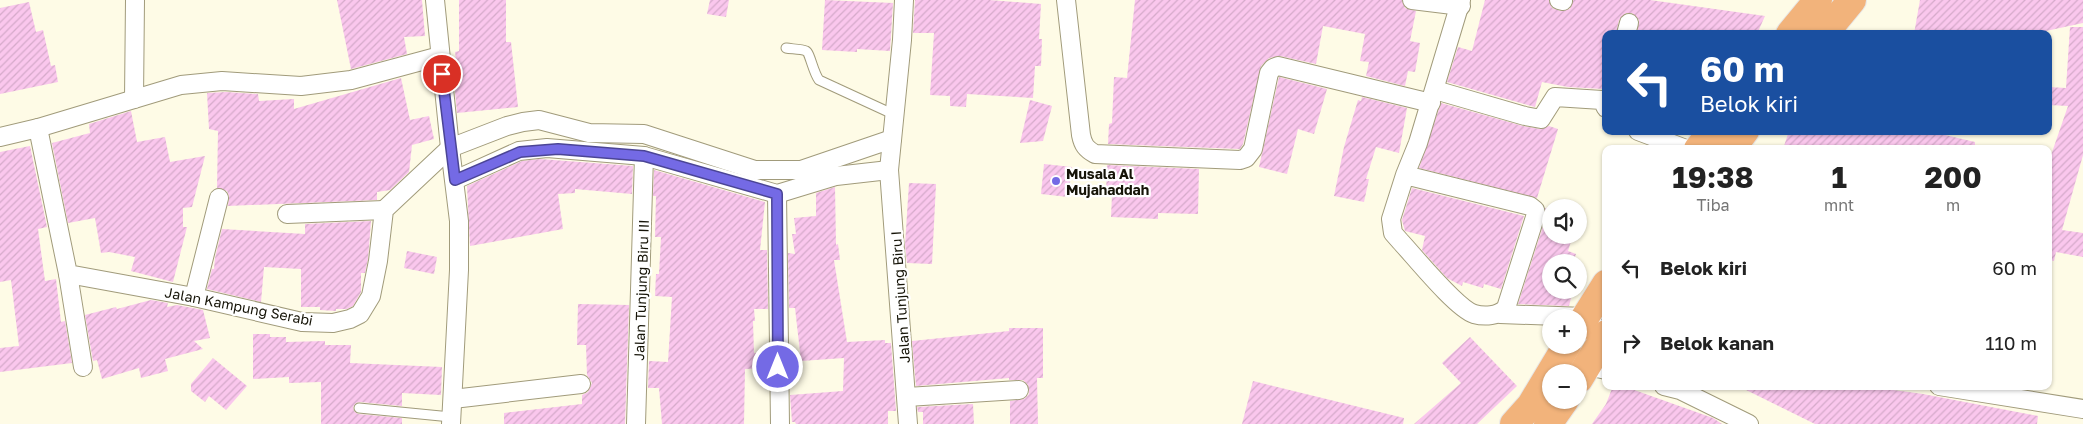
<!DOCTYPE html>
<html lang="id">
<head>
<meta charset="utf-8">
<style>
	body { margin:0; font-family:"Golos Text",sans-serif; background:#f2f2f2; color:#222; height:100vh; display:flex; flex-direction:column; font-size:19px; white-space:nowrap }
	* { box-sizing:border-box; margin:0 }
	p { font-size:16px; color:#767676 }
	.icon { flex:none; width:28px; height:28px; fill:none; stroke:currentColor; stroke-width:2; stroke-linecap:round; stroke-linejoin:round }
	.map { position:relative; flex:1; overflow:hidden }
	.side { position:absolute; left:1602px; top:145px; width:450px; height:245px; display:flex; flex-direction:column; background:#fff; border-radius:10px; box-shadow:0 1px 4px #0004 }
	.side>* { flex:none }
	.banner { position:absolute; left:1602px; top:30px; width:450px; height:105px; border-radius:10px; box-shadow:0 1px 4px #0004; background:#1a4fa0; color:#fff; overflow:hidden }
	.tools { position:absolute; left:1542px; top:199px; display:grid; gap:10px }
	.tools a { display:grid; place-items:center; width:45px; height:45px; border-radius:50%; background:#fff; box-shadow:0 1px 4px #0004; font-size:25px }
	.pin { position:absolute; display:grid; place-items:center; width:42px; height:42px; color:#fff; margin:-21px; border:2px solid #fff; border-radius:50%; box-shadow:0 1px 5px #0007 }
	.me { position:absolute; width:55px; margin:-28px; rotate:0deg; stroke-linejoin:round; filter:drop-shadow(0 0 4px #0008) }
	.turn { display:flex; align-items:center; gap:18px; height:105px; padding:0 15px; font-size:22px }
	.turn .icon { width:65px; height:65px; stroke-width:2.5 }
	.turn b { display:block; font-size:35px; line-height:42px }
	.eta { display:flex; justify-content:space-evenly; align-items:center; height:85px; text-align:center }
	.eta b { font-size:30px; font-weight:700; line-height:35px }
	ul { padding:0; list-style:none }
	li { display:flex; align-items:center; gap:15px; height:75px; padding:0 15px }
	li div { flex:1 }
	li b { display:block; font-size:19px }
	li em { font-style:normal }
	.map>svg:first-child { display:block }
</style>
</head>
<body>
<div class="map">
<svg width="2083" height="424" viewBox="0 0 2083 424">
	<defs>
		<pattern id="building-hatch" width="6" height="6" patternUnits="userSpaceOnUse" patternTransform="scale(1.25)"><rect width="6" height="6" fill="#fac7ed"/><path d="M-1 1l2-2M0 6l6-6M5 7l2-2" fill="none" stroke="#d5aaca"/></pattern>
	</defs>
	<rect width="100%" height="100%" fill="#fefbe6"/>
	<g fill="url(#building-hatch)">
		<path d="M 337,0 L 422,0 L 425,36 L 404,37 L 407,54 L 351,69 Z"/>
		<path d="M 459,0 L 506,0 L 506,42 L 511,42 L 518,107 L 457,113 L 454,81 L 459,80 L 455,52 L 459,51 Z"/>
		<path d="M 710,0 L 729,0 L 726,17 L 707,14 Z"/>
		<path d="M 825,0 L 893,3 L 890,51 L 857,49 L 857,52 L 822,50 Z"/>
		<path d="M 915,0 L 989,0 L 1041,4 L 1039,39 L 1042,39 L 1041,66 L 1035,66 L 1033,98 L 967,94 L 966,107 L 950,106 L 950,96 L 930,95 L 934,33 L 913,33 Z"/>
		<path d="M 1135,0 L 1402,0 L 1405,8 L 1416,11 L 1410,41 L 1420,43 L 1415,72 L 1408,71 L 1405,86 L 1366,76 L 1369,62 L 1360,61 L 1365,34 L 1323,26 L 1316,64 L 1280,56 L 1269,58 L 1261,66 L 1243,144 L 1240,149 L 1108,144 L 1109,124 L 1112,123 L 1114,77 L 1127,78 Z"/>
		<path d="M 1485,0 L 1549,0 L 1552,8 L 1561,11 L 1570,9 L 1573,0 L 1650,0 L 1765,16 L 1757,34 L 1637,34 L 1639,20 L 1632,13 L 1626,13 L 1619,20 L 1616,34 L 1606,34 L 1606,79 L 1603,89 L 1568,87 L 1542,82 L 1535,107 L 1447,82 L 1458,47 L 1472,51 Z"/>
		<path d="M 1920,0 L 2083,0 L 2083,23 L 2032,34 L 1914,34 Z"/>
		<path d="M 29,2 L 36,32 L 43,30 L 51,66 L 55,65 L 58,82 L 0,94 L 0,8 Z"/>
		<path d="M 2070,27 L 2083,27 L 2083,155 L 2062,230 L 2083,233 L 2083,257 L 2056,252 L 2054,261 L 2049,260 L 2049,161 L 2068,106 L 2049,105 L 2049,87 L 2066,88 Z"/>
		<path d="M 1279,77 L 1327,89 L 1314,134 L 1298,129 L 1287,174 L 1259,167 Z"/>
		<path d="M 401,78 L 410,120 L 429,116 L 434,139 L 412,145 L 409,172 L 390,190 L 377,192 L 377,200 L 228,206 L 229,196 L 227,191 L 217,188 L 218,131 L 209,129 L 207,93 L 226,92 L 258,94 L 259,101 L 294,99 L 294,109 Z"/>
		<path d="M 1362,97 L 1407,108 L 1399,153 L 1376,147 L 1366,179 L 1369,179 L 1364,202 L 1334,196 L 1344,147 L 1358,100 L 1361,101 Z"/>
		<path d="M 1030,100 L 1052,106 L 1043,141 L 1020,143 Z"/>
		<path d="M 1441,103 L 1523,126 L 1540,129 L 1549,126 L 1558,129 L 1537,198 L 1419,168 Z"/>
		<path d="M 131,111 L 137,142 L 165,137 L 170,162 L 205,156 L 192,207 L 183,208 L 183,227 L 187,227 L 173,282 L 131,271 L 135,257 L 109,252 L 101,253 L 95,218 L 68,223 L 52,143 L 90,133 L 89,124 Z"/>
		<path d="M 1789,131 L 1928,131 L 1975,142 L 1975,149 L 1783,149 Z"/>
		<path d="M 30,146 L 47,227 L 38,229 L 45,281 L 56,279 L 61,322 L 65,321 L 72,363 L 0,372 L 0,348 L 19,346 L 11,280 L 0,282 L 0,152 Z"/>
		<path d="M 540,159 L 633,166 L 632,194 L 575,189 L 575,193 L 558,194 L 563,229 L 470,246 L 467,186 L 522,161 Z"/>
		<path d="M 1044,164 L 1072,167 L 1068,197 L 1041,194 Z"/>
		<path d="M 1107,165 L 1199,169 L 1198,214 L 1158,213 L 1158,219 L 1111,217 L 1112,195 L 1106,194 Z"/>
		<path d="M 654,170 L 765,202 L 760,250 L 767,250 L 768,309 L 754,309 L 755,321 L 753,321 L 754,353 L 767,352 L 767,368 L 745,369 L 744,424 L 662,424 L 659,388 L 648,388 L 649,361 L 668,362 L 672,297 L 655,296 L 656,274 L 659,274 L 661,237 L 655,237 L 656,196 L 653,196 Z"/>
		<path d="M 909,183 L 936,184 L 932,264 L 907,263 L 905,245 Z"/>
		<path d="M 835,187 L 836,245 L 838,244 L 840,260 L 834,260 L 847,342 L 885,340 L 885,343 L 891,343 L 896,411 L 888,411 L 888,424 L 796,424 L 795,422 L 792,422 L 790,395 L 843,391 L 844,358 L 801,361 L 795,308 L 789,308 L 788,253 L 795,254 L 792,234 L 796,234 L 794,218 L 816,216 L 816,193 Z"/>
		<path d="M 1412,188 L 1524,216 L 1501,289 L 1484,284 L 1483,288 L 1463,282 L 1462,286 L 1447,278 L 1422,250 L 1425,236 L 1405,231 L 1402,220 Z"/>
		<path d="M 1545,208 L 1551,209 L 1551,235 L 1573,235 L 1568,251 L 1576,254 L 1573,262 L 1551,262 L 1551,290 L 1573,290 L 1569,306 L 1518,304 L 1546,217 Z"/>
		<path d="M 371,221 L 368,259 L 365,273 L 361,273 L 361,292 L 353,306 L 347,309 L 336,309 L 336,311 L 320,310 L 320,307 L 301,307 L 301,269 L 264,267 L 261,302 L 207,289 L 212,269 L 214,269 L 215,258 L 222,229 L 305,234 L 305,224 Z"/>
		<path d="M 407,251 L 437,257 L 434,274 L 404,268 Z"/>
		<path d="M 151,300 L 168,303 L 167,307 L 177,305 L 203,310 L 210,338 L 194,341 L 203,349 L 165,359 L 168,371 L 141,378 L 139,368 L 102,379 L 97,360 L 93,361 L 85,315 L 116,307 L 117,309 Z"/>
		<path d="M 578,304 L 629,305 L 625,424 L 504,424 L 504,413 L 582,404 L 582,395 L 588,392 L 592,383 L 587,375 L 586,345 L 577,345 Z"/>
		<path d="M 1009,328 L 1043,328 L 1043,378 L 1037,378 L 1038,424 L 1010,424 L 1010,401 L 1024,399 L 1029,394 L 1028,385 L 1023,380 L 1009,380 L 1009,378 L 916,386 L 912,341 L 1009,331 Z"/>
		<path d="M 253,334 L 270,334 L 270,337 L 286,337 L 286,342 L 325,341 L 325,345 L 351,345 L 350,363 L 442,367 L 441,395 L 402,393 L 402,406 L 360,402 L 356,403 L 353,407 L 354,411 L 358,414 L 402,418 L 402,424 L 321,424 L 321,382 L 289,383 L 289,377 L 253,379 Z"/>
		<path d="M 1470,337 L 1517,386 L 1477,424 L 1414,424 L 1461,383 L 1442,363 Z"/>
		<path d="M 213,358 L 247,386 L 226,410 L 209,396 L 205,402 L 191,391 L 191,384 Z"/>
		<path d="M 1253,381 L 1404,418 L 1403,424 L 1242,424 Z"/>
		<path d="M 1613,386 L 1623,386 L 1713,418 L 1722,424 L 1592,424 L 1606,404 Z"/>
		<path d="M 1738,386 L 1864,386 L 1923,394 L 2038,416 L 2037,424 L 1815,424 Z"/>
		<path d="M 973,404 L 974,424 L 923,424 L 923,412 L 918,412 L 917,407 Z"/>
	</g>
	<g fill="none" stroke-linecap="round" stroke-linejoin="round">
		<defs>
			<g id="service">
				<path d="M 786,48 C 791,49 801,49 806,51 C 810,53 813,72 819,80 L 895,115"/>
				<path d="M 359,408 L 451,417"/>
			</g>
			<g id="minor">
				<path d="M 435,0 L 450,148 L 459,221 L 459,270 L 451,424"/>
				<path d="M 904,0 L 902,40 L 889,170 L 908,424"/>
				<path d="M 1066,0 L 1081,135 C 1083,145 1086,149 1095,154 L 1240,160 L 1246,158 L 1253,149 L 1269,73 L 1273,68 L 1278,66 L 1431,103"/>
				<path d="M 1412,0 L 1461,6"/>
				<path d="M 1559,0 L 1563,1"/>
				<path d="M 1626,34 L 1629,23"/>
				<path d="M 1435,90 L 1525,116 L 1541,119 L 1555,97 L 1602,100 L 1606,108"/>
				<path d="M 134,99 L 135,0"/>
				<path d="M 38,128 L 68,274 L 194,297 L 302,322 L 333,323 L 350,319 L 360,314 L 371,296 L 378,261 L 384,210 L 450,148 L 507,126 L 523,122 L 539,120 L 589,133 L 644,134 L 755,170 L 801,170 L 892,139"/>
				<path d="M 1638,131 L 1686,149"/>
				<path d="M 0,137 L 38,128 L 181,85 L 222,81 L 301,86 L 351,80 L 440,56"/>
				<path d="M 1405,175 L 1530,206 L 1535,210 L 1536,214 L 1506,308 C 1498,316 1485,317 1474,314 C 1456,308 1415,257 1400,241 L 1393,233 L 1391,219 L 1405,175 L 1418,143 L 1461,0"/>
				<path d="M 455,180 L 519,151 L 547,148 L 644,156 L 777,194 L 836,176 L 889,170"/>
				<path d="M 777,194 L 780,424"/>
				<path d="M 287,214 L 384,210"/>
				<path d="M 68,274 L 83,367"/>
				<path d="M 194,297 L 219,198"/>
				<path d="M 1500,314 L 1585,317 L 1592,319"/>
				<path d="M 1588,366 L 1606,370"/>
				<path d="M 1664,386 L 1680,390 L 1749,424"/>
				<path d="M 1939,386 L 2083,409"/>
				<path d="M 907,397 L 1019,390"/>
				<path d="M 453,399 L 581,384"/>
				<path d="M 636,424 L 644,156"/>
			</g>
			<g id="primary">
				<path d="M 1790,34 L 1818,0"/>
				<path d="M 1824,34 L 1852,0"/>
				<path d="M 1698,149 L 1712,131"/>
				<path d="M 1731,149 L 1745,131"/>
				<path d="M 1579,327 L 1606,284"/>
				<path d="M 1579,379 L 1606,334"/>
				<path d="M 1514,424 L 1531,405 L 1567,345"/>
				<path d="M 1548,424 L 1565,400"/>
			</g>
		</defs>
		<use href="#service" stroke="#a19b7b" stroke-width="11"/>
		<use href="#minor" stroke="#a19b7b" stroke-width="20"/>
		<use href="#primary" stroke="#e8e7e6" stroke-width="30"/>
		<use href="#service" stroke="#fff" stroke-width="9"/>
		<use href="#minor" stroke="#fff" stroke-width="18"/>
		<use href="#primary" stroke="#f2b37b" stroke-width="28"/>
	</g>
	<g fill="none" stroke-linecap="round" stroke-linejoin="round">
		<defs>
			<path id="route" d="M 442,74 L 455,180 L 520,152 L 558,149 L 644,156 L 777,194 L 778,367"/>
		</defs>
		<use href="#route" stroke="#4b4595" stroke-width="12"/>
		<use href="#route" stroke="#746ae5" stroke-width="9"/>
	</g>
	<circle fill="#746ae5" stroke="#fff" stroke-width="2" cx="1056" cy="181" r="5"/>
	<g text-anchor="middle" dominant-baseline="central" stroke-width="4.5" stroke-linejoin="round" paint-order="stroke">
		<g font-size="14" font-weight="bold" fill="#151307" stroke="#fff" text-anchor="start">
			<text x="1066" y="173">Musala Al<tspan x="1066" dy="16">Mujahaddah</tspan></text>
		</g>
		<g font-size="14" fill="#151307" stroke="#fff">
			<text transform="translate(641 290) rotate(-88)">Jalan Tunjung Biru III</text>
			<text transform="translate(900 297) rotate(-94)">Jalan Tunjung Biru I</text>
			<text transform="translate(239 306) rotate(11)">Jalan Kampung Serabi</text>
		</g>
	</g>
</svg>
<div class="tools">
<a><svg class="icon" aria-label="sound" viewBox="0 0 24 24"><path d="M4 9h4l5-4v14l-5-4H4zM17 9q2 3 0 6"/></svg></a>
<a><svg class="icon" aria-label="search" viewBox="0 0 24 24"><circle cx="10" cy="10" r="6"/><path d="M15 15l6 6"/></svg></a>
<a>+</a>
<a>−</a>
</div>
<div class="pin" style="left:442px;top:74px;background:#d93025"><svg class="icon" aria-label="arrive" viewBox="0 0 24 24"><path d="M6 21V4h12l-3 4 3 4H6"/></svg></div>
<svg class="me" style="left:778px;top:367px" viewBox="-20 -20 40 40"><circle r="17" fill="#746ae5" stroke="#fff" stroke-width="3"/><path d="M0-11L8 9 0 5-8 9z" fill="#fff"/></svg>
<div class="banner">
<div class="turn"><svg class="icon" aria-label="left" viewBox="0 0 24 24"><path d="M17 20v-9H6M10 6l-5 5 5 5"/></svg><div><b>60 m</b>Belok kiri</div></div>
</div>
<section class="side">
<div class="eta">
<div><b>19:38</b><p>Tiba</p></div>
<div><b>1</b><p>mnt</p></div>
<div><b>200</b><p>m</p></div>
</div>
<ul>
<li><svg class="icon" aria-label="left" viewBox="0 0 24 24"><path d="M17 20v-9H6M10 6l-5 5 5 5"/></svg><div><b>Belok kiri</b></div><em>60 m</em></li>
<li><svg class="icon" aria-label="right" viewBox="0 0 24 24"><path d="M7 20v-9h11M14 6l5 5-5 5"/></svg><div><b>Belok kanan</b></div><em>110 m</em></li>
</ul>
</section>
</div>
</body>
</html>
